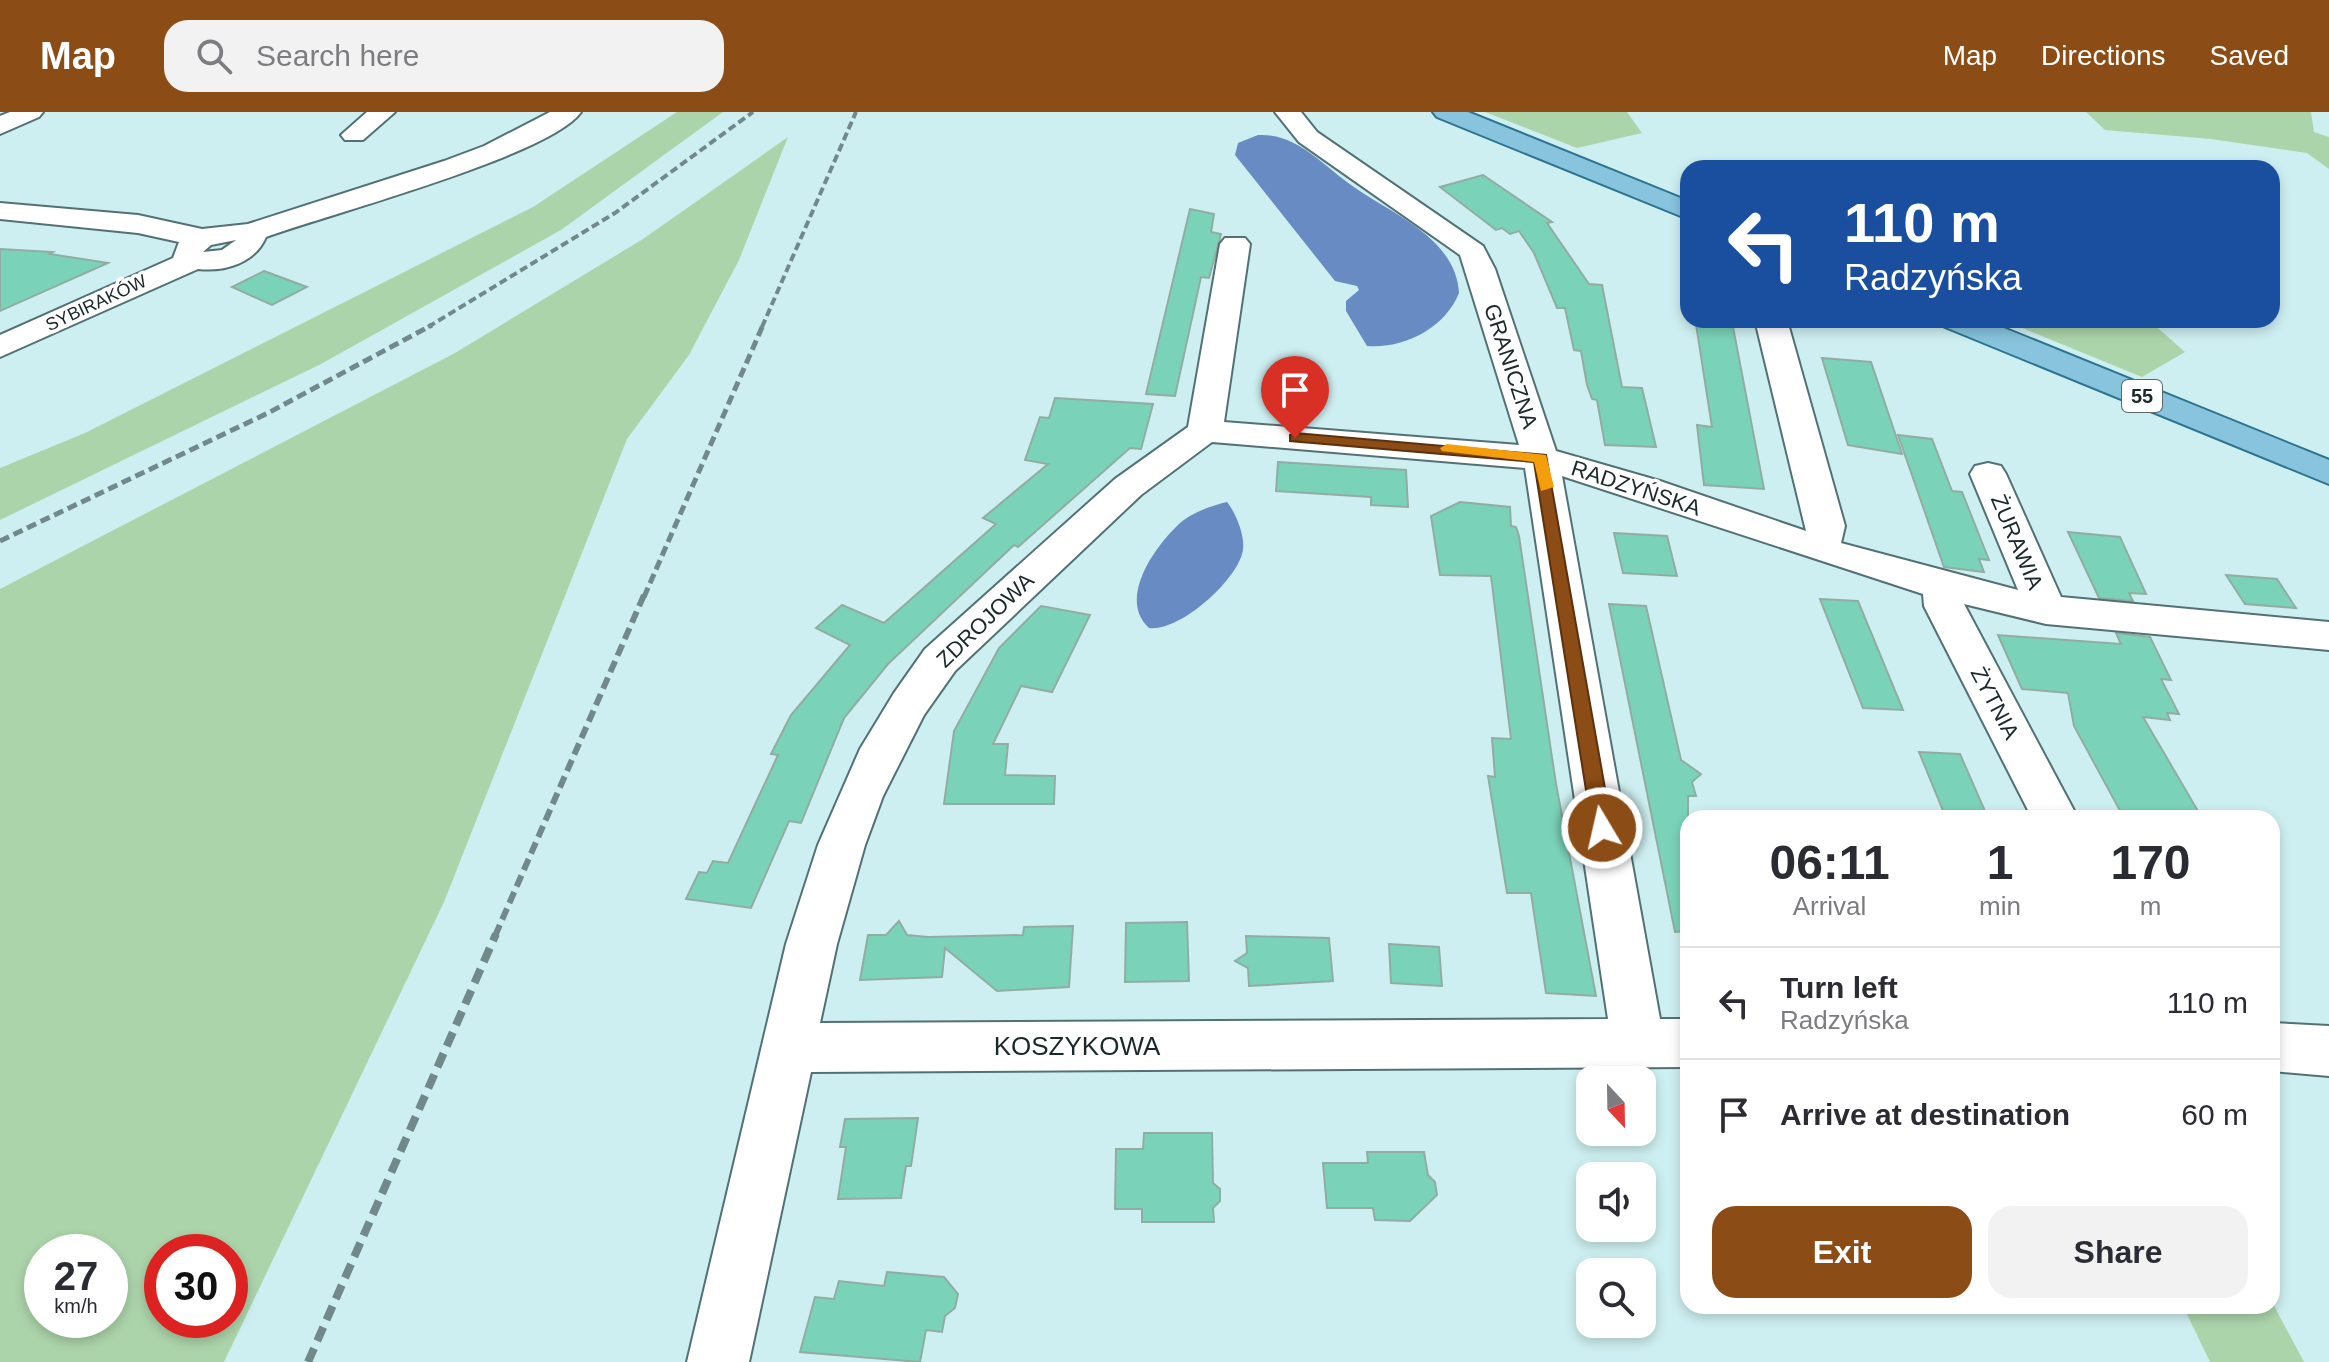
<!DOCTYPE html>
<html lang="en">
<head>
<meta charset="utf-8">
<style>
	body { margin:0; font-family:Arial,sans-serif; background:#f2f2f3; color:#2b2b33; height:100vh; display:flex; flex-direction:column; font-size:30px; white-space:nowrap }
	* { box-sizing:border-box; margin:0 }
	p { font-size:26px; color:#7c7c81 }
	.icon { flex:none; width:44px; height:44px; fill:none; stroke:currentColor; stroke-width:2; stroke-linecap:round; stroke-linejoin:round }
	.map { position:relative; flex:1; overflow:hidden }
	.panel { position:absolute; left:1680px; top:698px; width:600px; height:504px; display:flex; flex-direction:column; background:#fff; border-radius:24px; box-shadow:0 4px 12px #0003 }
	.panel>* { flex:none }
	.hud { position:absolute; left:1680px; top:48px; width:600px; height:168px; border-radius:24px; box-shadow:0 4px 12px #0003; background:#1a4fa0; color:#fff; overflow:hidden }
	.needle { width:52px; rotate:158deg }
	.buttons { position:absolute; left:1576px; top:954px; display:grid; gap:16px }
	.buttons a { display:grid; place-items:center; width:80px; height:80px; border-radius:16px; background:#fff; box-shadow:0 4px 12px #0003; font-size:40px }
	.speed { position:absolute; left:24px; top:1122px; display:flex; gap:16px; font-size:40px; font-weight:700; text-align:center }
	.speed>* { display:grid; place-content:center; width:104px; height:104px; border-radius:50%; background:#fff; box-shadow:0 4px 12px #0003; line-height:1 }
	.speed small { font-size:20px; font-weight:400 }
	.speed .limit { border:12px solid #d22; background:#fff; color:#111 }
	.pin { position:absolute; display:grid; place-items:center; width:68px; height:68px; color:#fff; margin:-82px -34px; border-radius:50% 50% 50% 0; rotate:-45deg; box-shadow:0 0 8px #0007 }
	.pin .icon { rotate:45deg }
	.me { position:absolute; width:88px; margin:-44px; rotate:351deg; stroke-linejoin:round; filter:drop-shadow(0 0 6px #0008) }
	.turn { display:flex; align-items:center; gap:28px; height:168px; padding:0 32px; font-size:36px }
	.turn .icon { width:104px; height:104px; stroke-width:2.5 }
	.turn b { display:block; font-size:56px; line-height:68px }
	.eta { display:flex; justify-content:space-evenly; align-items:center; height:136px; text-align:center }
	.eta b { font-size:48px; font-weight:600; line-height:56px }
	.cta { display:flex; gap:16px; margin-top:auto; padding:16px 32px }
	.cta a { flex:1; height:92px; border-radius:24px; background:#8c4c15; color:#fff; font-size:32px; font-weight:600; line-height:92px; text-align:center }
	.cta a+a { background:#f2f2f3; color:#2b2b33 }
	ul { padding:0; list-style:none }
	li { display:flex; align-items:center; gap:24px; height:112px; padding:0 32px; border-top:2px solid #e1e1e2 }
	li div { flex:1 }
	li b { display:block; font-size:30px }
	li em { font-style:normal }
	header { display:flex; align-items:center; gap:48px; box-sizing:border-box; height:112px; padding:0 40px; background:#8c4c15; color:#fff }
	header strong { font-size:38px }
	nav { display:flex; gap:44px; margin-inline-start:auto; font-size:28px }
	.search { width:560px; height:72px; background:#f2f2f3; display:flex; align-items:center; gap:20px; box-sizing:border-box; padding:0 28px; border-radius:24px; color:#7c7c81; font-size:30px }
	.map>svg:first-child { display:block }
</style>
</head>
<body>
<header>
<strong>Map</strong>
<div class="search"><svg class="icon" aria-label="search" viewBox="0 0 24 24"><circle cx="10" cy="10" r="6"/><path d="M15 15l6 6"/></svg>Search here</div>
<nav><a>Map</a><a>Directions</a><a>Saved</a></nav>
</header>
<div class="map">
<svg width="2329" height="1250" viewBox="0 0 2329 1250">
	<rect width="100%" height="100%" fill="#ceeff1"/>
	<g fill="#acd4aa" fill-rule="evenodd">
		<path d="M 677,0 L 723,0 L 561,118 L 321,252 L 0,408 L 0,356 L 85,321 L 533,95 Z"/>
		<path d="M 1485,0 L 1627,0 L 1642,21 L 1577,36 Z"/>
		<path d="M 2086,0 L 2311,0 L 2314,20 L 2329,25 L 2329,57 L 2307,41 L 2211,27 L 2105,18 Z"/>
		<path d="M 788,25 L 739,148 L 689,243 L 627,327 L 444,790 L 224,1250 L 0,1250 L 0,477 L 455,241 L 643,127 ZM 110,1140 L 110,1208 L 42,1208 L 42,1140 ZM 230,1140 L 230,1208 L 162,1208 L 162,1140 Z"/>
		<path d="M 2003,208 L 2149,208 L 2185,240 L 2142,265 Z"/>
		<path d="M 2272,1190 L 2304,1250 L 2210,1250 L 2183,1194 L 2272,1194 Z"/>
	</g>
	<g fill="#688bc4">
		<path d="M 1258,23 C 1298,21 1324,55 1354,75 C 1392,102 1456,126 1459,181 C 1445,216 1404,237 1367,234 L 1346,199 L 1346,189 L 1359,178 L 1357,174 L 1335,169 L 1235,43 L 1238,31 Z"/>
		<path d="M 1227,390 C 1236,401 1247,427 1242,442 C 1234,471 1179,520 1149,516 C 1118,488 1153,437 1177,414 C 1190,401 1210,394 1227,390 Z"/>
	</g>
	<g fill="#7ad3b8" stroke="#91ada3" stroke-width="2">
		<path d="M 1483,63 L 1552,110 L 1547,111 L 1589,172 L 1602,173 L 1622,275 L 1642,276 L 1656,335 L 1605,333 L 1597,288 L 1592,287 L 1587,273 L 1581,239 L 1574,238 L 1565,196 L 1557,196 L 1534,141 L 1519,119 L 1510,122 L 1502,116 L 1496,118 L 1440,75 Z"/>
		<path d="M 1190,97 L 1214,102 L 1211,120 L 1221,122 L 1209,166 L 1201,165 L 1175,284 L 1146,282 Z"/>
		<path d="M 0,137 L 53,140 L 50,142 L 108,151 L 0,199 Z"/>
		<path d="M 264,159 L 307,175 L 272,193 L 232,175 Z"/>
		<path d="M 1696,212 L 1733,215 L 1764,377 L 1704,373 L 1697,313 L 1712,315 Z"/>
		<path d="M 1822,246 L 1871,250 L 1902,342 L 1848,333 Z"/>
		<path d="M 1055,286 L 1153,292 L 1141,337 L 1130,336 L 1018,435 L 1014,433 L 888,552 L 844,606 L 801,711 L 789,709 L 751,796 L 686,787 L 699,760 L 707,761 L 713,749 L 728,751 L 778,643 L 771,642 L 791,603 L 850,533 L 816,516 L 842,493 L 884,511 L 996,412 L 983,406 L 1048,352 L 1025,348 L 1040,305 L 1049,306 Z"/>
		<path d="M 1898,323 L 1932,327 L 1952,379 L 1962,380 L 1989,448 L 1979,447 L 1984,460 L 1944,455 Z"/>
		<path d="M 1278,350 L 1406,358 L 1408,395 L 1371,393 L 1371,385 L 1276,379 Z"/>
		<path d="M 1460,390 L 1510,395 L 1511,414 L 1516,415 L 1519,424 L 1556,672 L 1596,884 L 1546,881 L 1531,781 L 1507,781 L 1488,664 L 1495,665 L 1492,626 L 1511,627 L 1491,464 L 1440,463 L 1431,404 Z"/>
		<path d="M 2068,420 L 2120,425 L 2146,482 L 2129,481 L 2133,489 L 2099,486 Z"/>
		<path d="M 1614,421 L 1667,424 L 1677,464 L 1623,461 Z"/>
		<path d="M 2226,463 L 2277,467 L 2296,496 L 2245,492 Z"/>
		<path d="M 1820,487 L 1858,489 L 1903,598 L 1863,596 Z"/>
		<path d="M 1609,492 L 1646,494 L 1681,648 L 1701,662 L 1692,670 L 1696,684 L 1688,684 L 1688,819 L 1675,820 Z"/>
		<path d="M 1041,494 L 1090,503 L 1052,580 L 1021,574 L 993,632 L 1008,632 L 1005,663 L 1055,664 L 1054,692 L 944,692 L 954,619 L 999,536 Z"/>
		<path d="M 2116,521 L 2150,525 L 2171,568 L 2161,567 L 2179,602 L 2167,601 L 2170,608 L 2143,605 L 2202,706 L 2124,706 L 2074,614 L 2068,581 L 2022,577 L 1998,523 L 2121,532 Z"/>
		<path d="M 1919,640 L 1960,642 L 1988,706 L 1946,706 Z"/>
		<path d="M 899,809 L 907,823 L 928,825 L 1023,823 L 1024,815 L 1073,814 L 1069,875 L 997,879 L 945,836 L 942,865 L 860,868 L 868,823 L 886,823 Z"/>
		<path d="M 1187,810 L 1189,869 L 1125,870 L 1126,811 Z"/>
		<path d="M 1246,824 L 1329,826 L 1333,869 L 1249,874 L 1248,856 L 1235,849 L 1247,841 Z"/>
		<path d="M 1389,832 L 1439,835 L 1442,874 L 1391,871 Z"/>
		<path d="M 918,1006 L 911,1054 L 906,1054 L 901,1086 L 838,1087 L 846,1035 L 840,1035 L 845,1007 Z"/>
		<path d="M 1144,1021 L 1212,1021 L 1213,1071 L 1220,1077 L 1220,1089 L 1213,1096 L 1214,1110 L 1142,1110 L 1142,1097 L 1115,1097 L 1116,1037 L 1143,1037 Z"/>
		<path d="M 1367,1040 L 1424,1040 L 1428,1063 L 1435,1070 L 1437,1083 L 1410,1109 L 1375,1108 L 1373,1096 L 1327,1096 L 1323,1051 L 1368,1051 Z"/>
		<path d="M 887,1160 L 944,1165 L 958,1182 L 955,1196 L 945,1204 L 942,1220 L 926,1218 L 920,1250 L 800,1240 L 815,1185 L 834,1187 L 839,1169 L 884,1174 Z"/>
	</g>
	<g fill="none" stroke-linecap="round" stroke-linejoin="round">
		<defs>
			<g id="minor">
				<path d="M 10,0 L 43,0 L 39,5 L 0,22 L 0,4 Z"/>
				<path d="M 367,0 L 395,0 L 363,28 L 345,28 L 341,23 Z"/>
				<path d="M 550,0 L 581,0 C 550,44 326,103 266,125 C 255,151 225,160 198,157 L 0,245 L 0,223 L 173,146 L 179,130 L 138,121 L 0,107 L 0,91 L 138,103 L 202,117 L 248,112 L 444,49 L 484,34 ZM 236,128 L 222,138 L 203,140 L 211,133 Z"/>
				<path d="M 1275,0 L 1301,0 L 1317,20 L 1483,134 L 1495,157 L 1556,339 L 1660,369 L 1806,419 L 1755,208 L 1787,208 L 1845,414 L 1841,431 L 2018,478 L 1970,362 L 1975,354 L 1988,351 L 2001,354 L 2006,362 L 2061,485 L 2329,510 L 2329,538 L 2046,512 L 1964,492 L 2078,706 L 2032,706 L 1924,494 L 1923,482 L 1562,364 L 1660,907 L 1688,907 L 1688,955 L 811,960 L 749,1250 L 687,1250 L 786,832 L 818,733 L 860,637 L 894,581 L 925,537 L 1115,367 L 1188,315 L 1220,132 L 1225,126 L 1245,126 L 1250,132 L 1224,310 L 1519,333 L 1460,143 L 1299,30 ZM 1212,330 L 1525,356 L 1608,907 L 820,911 L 837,832 L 865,733 L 883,684 L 924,603 L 955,559 L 1141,383 Z"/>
				<path d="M 2272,911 L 2329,914 L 2329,964 L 2272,959 Z"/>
			</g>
			<g id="major">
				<path d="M 1433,0 L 1468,0 L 1688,89 L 1688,107 L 1437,5 Z"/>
				<path d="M 1940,208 L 1984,208 L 2329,348 L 2329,372 L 1945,215 Z"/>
			</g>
		</defs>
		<use href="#minor" stroke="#537174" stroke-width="4"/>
		<use href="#major" stroke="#2e7390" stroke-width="4"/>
		<use href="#minor" fill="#fff" fill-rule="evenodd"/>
		<use href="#major" fill="#88c4dd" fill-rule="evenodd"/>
		<g stroke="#72898b" stroke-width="4" stroke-dasharray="8 4" stroke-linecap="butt">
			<path d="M 428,215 L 615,101 L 753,0"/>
			<path d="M 762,215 L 856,0"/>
		</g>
		<g stroke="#72898b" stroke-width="5" stroke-dasharray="10 5" stroke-linecap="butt">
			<path d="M 0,429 L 268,301 L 432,213"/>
			<path d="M 644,485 L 763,213"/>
		</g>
		<path stroke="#72898b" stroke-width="6" stroke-dasharray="12 6" stroke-linecap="butt" d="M 495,824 L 644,483"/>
		<path stroke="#72898b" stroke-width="8" stroke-dasharray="15 8" stroke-linecap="butt" d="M 308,1250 L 496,822"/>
	</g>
	<path fill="#8c4c15" stroke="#5b310e" stroke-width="2" d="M 1295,321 L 1546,343 L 1612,716 L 1609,721 L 1595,721 L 1592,716 L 1534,350 L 1290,329 L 1290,323 Z"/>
	<path fill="#f59e0b" d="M 1447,332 L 1546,343 L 1554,375 L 1541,379 L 1534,350 L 1442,339 L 1440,336 Z"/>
	<g text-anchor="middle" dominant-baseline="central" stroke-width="7" stroke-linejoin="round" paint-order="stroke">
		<g font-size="18" fill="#1b2829" stroke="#fff">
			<text transform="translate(96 191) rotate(-25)">SYBIRAKÓW</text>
		</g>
		<rect fill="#fff" stroke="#5f6869" stroke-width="2" x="2122" y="268" width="40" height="32" rx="6"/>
		<g font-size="20" font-weight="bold" fill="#1b2829">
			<text x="2142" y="284">55</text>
		</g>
		<g font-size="22" fill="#1b2829" stroke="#fff">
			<text transform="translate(1511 254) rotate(72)">GRANICZNA</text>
			<text transform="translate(1636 376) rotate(18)">RADZYŃSKA</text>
			<text transform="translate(2017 430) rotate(67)">ŻURAWIA</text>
			<text transform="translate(985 508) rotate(-44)">ZDROJOWA</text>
			<text transform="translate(1995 591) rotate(62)">ŻYTNIA</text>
		</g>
		<g font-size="26" fill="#1b2829" stroke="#fff">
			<text x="1077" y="934">KOSZYKOWA</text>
		</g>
	</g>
</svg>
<div class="buttons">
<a><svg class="needle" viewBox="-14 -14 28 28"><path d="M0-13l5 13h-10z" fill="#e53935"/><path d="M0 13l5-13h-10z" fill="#7c7c81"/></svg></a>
<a><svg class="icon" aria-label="sound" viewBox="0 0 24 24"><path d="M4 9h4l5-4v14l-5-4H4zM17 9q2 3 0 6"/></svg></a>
<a><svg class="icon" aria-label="search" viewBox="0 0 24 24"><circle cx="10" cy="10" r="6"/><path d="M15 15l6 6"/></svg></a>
</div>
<div class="speed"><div>27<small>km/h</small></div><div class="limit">30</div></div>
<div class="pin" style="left:1295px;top:326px;background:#d93025"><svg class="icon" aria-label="arrive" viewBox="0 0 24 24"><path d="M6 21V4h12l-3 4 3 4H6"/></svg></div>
<svg class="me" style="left:1602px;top:716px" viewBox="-20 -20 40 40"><circle r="17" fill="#8c4c15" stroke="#fff" stroke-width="3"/><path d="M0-11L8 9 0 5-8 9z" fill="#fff"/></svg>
<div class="hud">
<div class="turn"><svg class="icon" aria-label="left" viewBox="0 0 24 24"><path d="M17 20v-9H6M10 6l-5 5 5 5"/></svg><div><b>110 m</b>Radzyńska</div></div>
</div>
<section class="panel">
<div class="eta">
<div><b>06:11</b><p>Arrival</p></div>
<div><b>1</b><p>min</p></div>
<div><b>170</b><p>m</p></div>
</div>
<ul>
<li><svg class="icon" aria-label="left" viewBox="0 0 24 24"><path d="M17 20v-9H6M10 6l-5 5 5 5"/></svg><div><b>Turn left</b><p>Radzyńska</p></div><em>110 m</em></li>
<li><svg class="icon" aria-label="arrive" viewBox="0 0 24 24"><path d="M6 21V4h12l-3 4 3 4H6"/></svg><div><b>Arrive at destination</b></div><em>60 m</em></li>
</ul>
<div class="cta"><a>Exit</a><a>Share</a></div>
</section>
</div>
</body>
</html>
